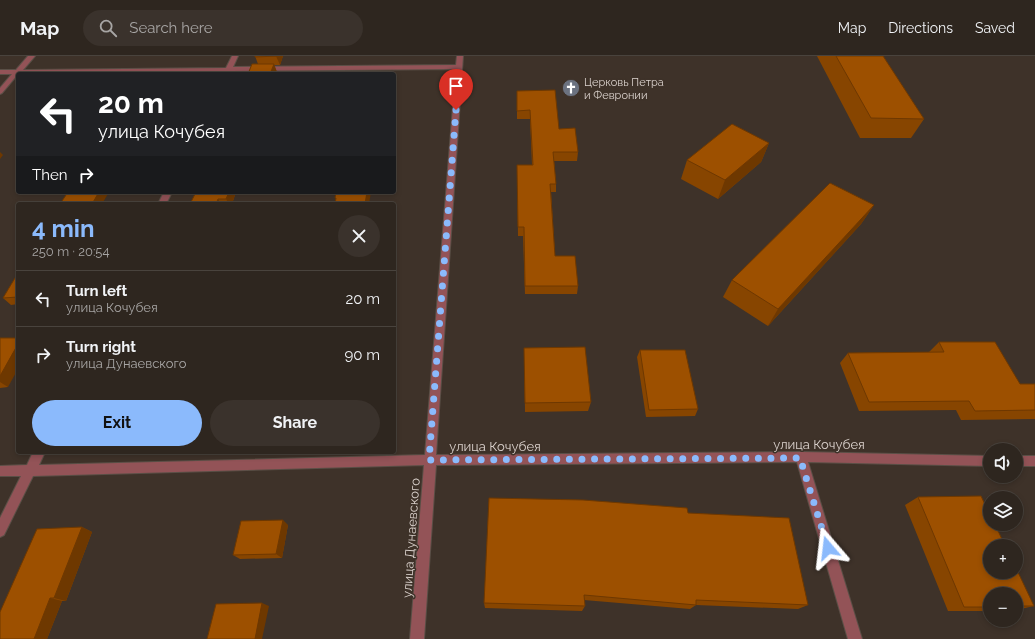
<!DOCTYPE html>
<html lang="en">
<head>
<meta charset="utf-8">
<style>
	body { margin:0; font-family:Raleway,sans-serif; background:#3a322c; color:#f1f3f6; height:100vh; display:flex; flex-direction:column; font-size:15px; white-space:nowrap }
	* { box-sizing:border-box; margin:0 }
	p { font-size:13px; color:#a7a5a4 }
	.icon { flex:none; width:22px; height:22px; fill:none; stroke:currentColor; stroke-width:2; stroke-linecap:round; stroke-linejoin:round }
	.map { position:relative; flex:1; overflow:hidden }
	.sheet { position:absolute; left:16px; top:146px; width:380px; height:252px; display:flex; flex-direction:column; background:#2e261f; border-radius:4px; box-shadow:0 2px 6px #0003,0 0 0 1px #49433d }
	.sheet>* { flex:none }
	.hud { position:absolute; left:16px; top:16px; width:380px; height:122px; border-radius:4px; box-shadow:0 2px 6px #0003,0 0 0 1px #49433d; background:#202124; color:#fff; overflow:hidden }
	.fabs { position:absolute; left:983px; top:387px; display:grid; gap:8px }
	.fabs a { display:grid; place-items:center; width:40px; height:40px; border-radius:50%; background:#2e261f; box-shadow:0 2px 6px #0003,0 0 0 1px #49433d; font-size:20px }
	.pin { position:absolute; display:grid; place-items:center; width:34px; height:34px; color:#fff; margin:-41px -17px; border-radius:50% 50% 50% 0; rotate:-45deg; box-shadow:0 0 4px #0007 }
	.pin .icon { rotate:45deg }
	.me { position:absolute; width:44px; margin:-22px; rotate:343deg; stroke-linejoin:round; filter:drop-shadow(0 0 3px #0008) }
	.turn { display:flex; align-items:center; gap:14px; height:84px; padding:0 16px; font-size:18px }
	.turn .icon { width:52px; height:52px; stroke-width:2.5 }
	.turn b { display:block; font-size:28px; line-height:34px }
	.then { display:flex; align-items:center; height:38px; padding:0 16px; background:#0003; gap:8px; font-size:15px }
	.round { display:grid; place-items:center; flex:none; width:42px; height:42px; border-radius:21px; background:#3a322c }
	.headline { display:flex; align-items:center; justify-content:space-between; height:68px; padding:0 16px }
	h1 { font-size:24px; font-weight:700; line-height:30px; color:#8bbafc }
	.action { display:flex; gap:8px; margin-top:auto; padding:8px 16px }
	.action a { flex:1; height:46px; border-radius:24px; background:#8bbafc; color:#111; font-size:16px; font-weight:700; line-height:46px; text-align:center }
	.action a+a { background:#3a322c; color:#f1f3f6 }
	ul { padding:0; list-style:none }
	li { display:flex; align-items:center; gap:12px; height:56px; padding:0 16px; border-top:1px solid #49433d }
	li div { flex:1 }
	li b { display:block; font-size:15px }
	li em { font-style:normal }
	header { display:flex; align-items:center; gap:24px; box-sizing:border-box; height:56px; padding:0 20px; background:#2e261f; border-bottom:1px solid #49433d }
	header strong { font-size:19px }
	nav { display:flex; gap:22px; margin-inline-start:auto; font-size:14px }
	.search { width:280px; height:36px; background:#3a322c; display:flex; align-items:center; gap:10px; box-sizing:border-box; padding:0 14px; border-radius:22px; color:#a7a5a4; font-size:15px }
	.map>svg:first-child { display:block }
</style>
</head>
<body>
<header>
<strong>Map</strong>
<div class="search"><svg class="icon" aria-label="search" viewBox="0 0 24 24"><circle cx="10" cy="10" r="6"/><path d="M15 15l6 6"/></svg>Search here</div>
<nav><a>Map</a><a>Directions</a><a>Saved</a></nav>
</header>
<div class="map">
<svg width="1035" height="583" viewBox="0 0 1035 583">
	<rect width="100%" height="100%" fill="#3e3229"/>
	<g fill="none" stroke-linecap="round" stroke-linejoin="round">
		<defs>
			<g id="minor">
				<path d="M 28,0 L 35,0 L 23,14 L 226,12 L 232,0 L 238,0 L 233,11 L 456,9 L 457,0 L 463,0 L 436,399 L 801,396 L 990,400 L 990,410 L 808,406 L 862,583 L 848,583 L 797,406 L 436,409 L 424,583 L 410,583 L 424,409 L 33,420 L 4,479 L 0,481 L 0,462 L 21,420 L 0,420 L 0,410 L 27,409 L 33,396 L 45,396 L 39,409 L 425,399 L 456,13 L 231,15 L 229,18 L 223,18 L 224,16 L 20,18 L 18,18 L 2,37 L 0,38 L 0,32 L 12,18 L 0,18 L 0,14 L 16,14 Z"/>
				<path d="M 164,136 L 172,136 L 166,148 L 158,148 Z"/>
				<rect x="1016" y="400" width="19" height="10"/>
			</g>
		</defs>
		<use href="#minor" stroke="#5a4f46" stroke-width="2"/>
		<use href="#minor" fill="#935357" fill-rule="evenodd"/>
	</g>
	<g fill="#874500">
		<path d="M 255,0 L 283,0 L 280,9 L 274,9 L 277,16 L 276,18 L 248,18 L 258,8 Z"/>
		<path d="M 817,0 L 883,0 L 924,63 L 911,82 L 860,82 Z"/>
		<path d="M 517,35 L 559,73 L 578,96 L 577,105 L 554,105 L 556,128 L 556,136 L 551,136 L 555,200 L 578,230 L 577,238 L 525,238 L 523,180 L 518,180 L 517,109 L 532,109 L 530,63 L 517,63 Z"/>
		<path d="M 769,87 L 761,106 L 718,143 L 681,123 L 687,104 Z"/>
		<path d="M 236,136 L 232,148 L 190,148 Z"/>
		<path d="M 874,149 L 861,168 L 768,270 L 723,241 L 732,224 Z"/>
		<path d="M 18,217 L 18,248 L 11,249 L 3,242 Z"/>
		<path d="M 0,282 L 8,331 L 0,332 Z"/>
		<path d="M 939,286 L 1020,328 L 1035,328 L 1035,363 L 961,364 L 956,354 L 859,355 L 840,307 L 848,297 L 929,296 Z"/>
		<path d="M 524,292 L 591,346 L 588,355 L 525,356 Z"/>
		<path d="M 640,294 L 698,353 L 695,360 L 646,361 L 637,301 Z"/>
		<path d="M 918,441 L 1034,550 L 1016,554 L 1016,538 L 990,538 L 990,555 L 948,555 L 905,449 Z"/>
		<path d="M 688,457 L 808,549 L 798,553 L 696,549 L 690,553 L 584,544 L 585,550 L 582,555 L 485,552 L 484,547 Z"/>
		<path d="M 288,469 L 282,502 L 240,503 L 233,499 Z"/>
		<path d="M 82,471 L 92,476 L 66,545 L 62,545 L 47,583 L 0,583 Z"/>
	</g>
	<g fill="#6e3800">
		<path d="M 277,0 L 283,0 L 280,9 L 276,0 Z"/>
		<path d="M 274,8 L 277,16 L 276,18 L 270,18 Z"/>
		<path d="M 769,87 L 761,106 L 718,143 L 725,124 Z"/>
		<path d="M 0,96 L 3,99 L 0,103 Z"/>
		<path d="M 99,136 L 109,136 L 102,148 L 92,148 Z"/>
		<path d="M 229,136 L 236,136 L 232,148 L 229,148 L 226,143 Z"/>
		<path d="M 367,136 L 371,136 L 369,148 L 365,148 Z"/>
		<path d="M 218,143 L 221,148 L 216,148 Z"/>
		<path d="M 874,149 L 861,168 L 768,270 L 778,253 Z"/>
		<path d="M 18,288 L 18,313 L 8,331 L 0,326 L 0,320 Z"/>
		<path d="M 283,464 L 288,469 L 282,502 L 276,498 Z"/>
		<path d="M 82,471 L 92,476 L 66,545 L 54,542 Z"/>
		<path d="M 50,542 L 62,545 L 47,583 L 34,583 Z"/>
		<path d="M 262,547 L 269,550 L 262,583 L 255,583 Z"/>
	</g>
	<g fill="#9d5000" stroke="#6e3800">
		<path d="M 255,0 L 277,0 L 255,1 Z"/>
		<path d="M 836,0 L 883,0 L 924,63 L 871,62 Z"/>
		<path d="M 252,8 L 274,8 L 270,18 L 248,18 Z"/>
		<path d="M 555,34 L 559,73 L 575,72 L 578,96 L 553,96 L 556,128 L 550,128 L 555,200 L 575,200 L 578,230 L 525,230 L 524,171 L 518,171 L 517,109 L 533,109 L 530,54 L 517,55 L 517,35 Z"/>
		<path d="M 732,68 L 769,87 L 725,124 L 687,104 Z"/>
		<path d="M 830,127 L 874,149 L 778,253 L 732,224 Z"/>
		<path d="M 68,136 L 99,136 L 92,148 L 60,148 Z"/>
		<path d="M 196,136 L 229,136 L 226,143 L 218,143 L 216,148 L 190,148 Z"/>
		<path d="M 336,136 L 367,136 L 365,148 L 335,148 L 336,142 L 335,142 Z"/>
		<path d="M 18,217 L 18,241 L 3,242 Z"/>
		<path d="M 0,282 L 18,282 L 18,288 L 0,320 Z"/>
		<path d="M 939,286 L 995,286 L 1020,328 L 1035,328 L 1035,354 L 975,355 L 969,345 L 869,346 L 848,297 L 944,296 Z"/>
		<path d="M 585,291 L 591,346 L 525,347 L 524,292 Z"/>
		<path d="M 640,294 L 685,294 L 698,353 L 649,354 Z"/>
		<path d="M 981,440 L 990,459 L 990,468 L 995,468 L 1005,490 L 990,490 L 990,516 L 1016,516 L 1016,512 L 1034,550 L 1016,550 L 1016,538 L 990,538 L 990,551 L 964,551 L 918,441 Z"/>
		<path d="M 489,442 L 583,444 L 687,452 L 688,457 L 789,462 L 808,549 L 696,544 L 696,549 L 584,539 L 585,550 L 484,547 Z"/>
		<path d="M 283,464 L 276,498 L 233,499 L 241,465 Z"/>
		<path d="M 82,471 L 54,542 L 50,542 L 34,583 L 0,583 L 0,556 L 37,473 Z"/>
		<path d="M 262,547 L 255,583 L 207,583 L 216,548 Z"/>
	</g>
	<g fill="none" stroke-linecap="round" stroke-linejoin="round">
		<path stroke="#8bbafc" stroke-width="7" stroke-dasharray="0 12.6" d="M 456,54 L 429,404 L 800,402 L 828,492"/>
	</g>
	<defs>
		<symbol id="church-disc" viewBox="-11 -11 22 22"><circle r="9.5" fill="#6b7280" stroke="#3e3229"/><path d="M-1.2-6h2.4v3.5h3.3v2.4h-3.3V6h-2.4V-.1h-3.3v-2.4h3.3Z" fill="#fff"/></symbol>
	</defs>
	<g fill-rule="evenodd">
		<use href="#church-disc" x="561" y="22" width="20" height="20"/>
	</g>
	<g text-anchor="middle" dominant-baseline="central" stroke-width="3" stroke-linejoin="round" paint-order="stroke">
		<g font-size="11" fill="#dad1cc" stroke="#3e3229" text-anchor="start">
			<text x="584" y="26">Церковь Петра<tspan x="584" dy="13">и Февронии</tspan></text>
		</g>
		<g font-size="13" fill="#dad1cc" stroke="#3e3229">
			<text x="819" y="388">улица Кочубея</text>
			<text x="495" y="390">улица Кочубея</text>
			<text transform="translate(411 482) rotate(-86)">улица Дунаевского</text>
		</g>
	</g>
</svg>
<div class="fabs">
<a><svg class="icon" aria-label="sound" viewBox="0 0 24 24"><path d="M4 9h4l5-4v14l-5-4H4zM17 9q2 3 0 6"/></svg></a>
<a><svg class="icon" aria-label="layers" viewBox="0 0 24 24"><path d="M12 4l9 5-9 5-9-5zM3 14l9 5 9-5"/></svg></a>
<a>+</a>
<a>−</a>
</div>
<div class="pin" style="left:456px;top:54px;background:#d93025"><svg class="icon" aria-label="arrive" viewBox="0 0 24 24"><path d="M6 21V4h12l-3 4 3 4H6"/></svg></div>
<svg class="me" style="left:828px;top:492px" viewBox="-20 -20 40 40"><path d="M0-17L14 15 0 8-14 15z" fill="#8bbafc" stroke="#fff" stroke-width="4"/></svg>
<div class="hud">
<div class="turn"><svg class="icon" aria-label="left" viewBox="0 0 24 24"><path d="M17 20v-9H6M10 6l-5 5 5 5"/></svg><div><b>20 m</b>улица Кочубея</div></div>
<div class="then">Then<svg class="icon" aria-label="right" viewBox="0 0 24 24"><path d="M7 20v-9h11M14 6l5 5-5 5"/></svg></div>
</div>
<section class="sheet">
<div class="headline"><div><h1>4 min</h1><p>250 m · 20:54</p></div><a class="round"><svg class="icon" aria-label="close" viewBox="0 0 24 24"><path d="M6 6l12 12M18 6L6 18"/></svg></a></div>
<ul>
<li><svg class="icon" aria-label="left" viewBox="0 0 24 24"><path d="M17 20v-9H6M10 6l-5 5 5 5"/></svg><div><b>Turn left</b><p>улица Кочубея</p></div><em>20 m</em></li>
<li><svg class="icon" aria-label="right" viewBox="0 0 24 24"><path d="M7 20v-9h11M14 6l5 5-5 5"/></svg><div><b>Turn right</b><p>улица Дунаевского</p></div><em>90 m</em></li>
</ul>
<div class="action"><a>Exit</a><a>Share</a></div>
</section>
</div>
</body>
</html>
